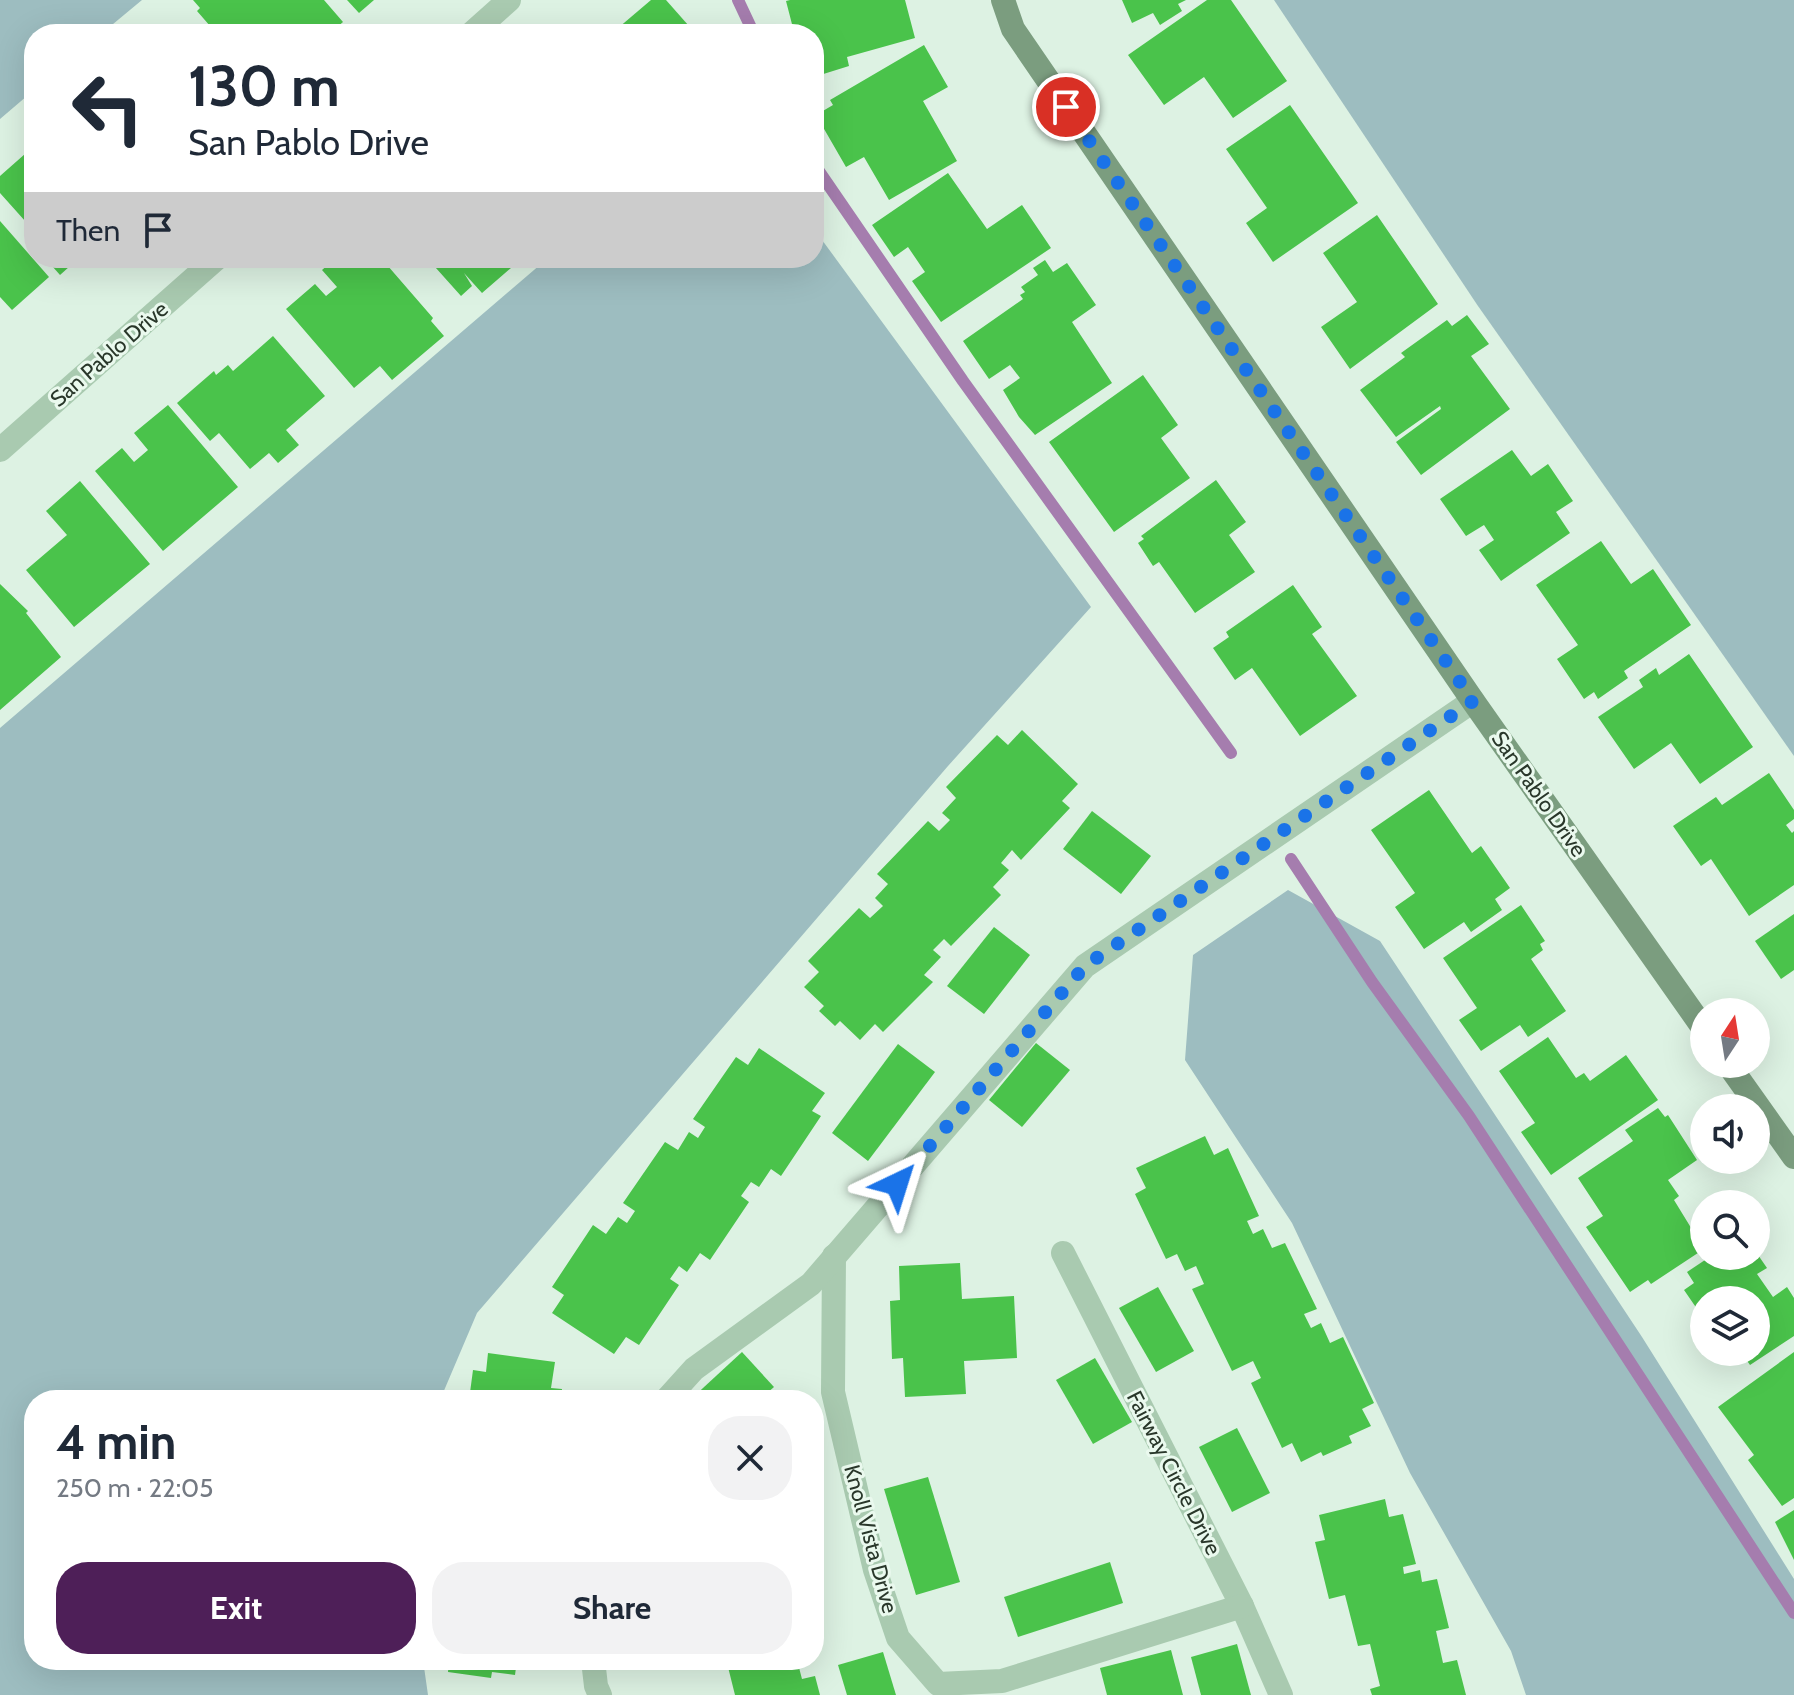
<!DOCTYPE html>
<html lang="en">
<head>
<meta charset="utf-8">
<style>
	body { margin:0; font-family:Cabin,sans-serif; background:#f2f2f3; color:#1f2937; height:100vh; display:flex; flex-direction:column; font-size:30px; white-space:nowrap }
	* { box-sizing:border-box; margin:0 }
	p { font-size:26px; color:#747a83 }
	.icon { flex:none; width:44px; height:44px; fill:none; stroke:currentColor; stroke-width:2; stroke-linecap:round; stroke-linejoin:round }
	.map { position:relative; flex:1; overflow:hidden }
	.sheet { position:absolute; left:24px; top:1390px; width:800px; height:280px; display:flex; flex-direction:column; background:#fff; border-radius:32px; box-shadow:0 8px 32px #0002 }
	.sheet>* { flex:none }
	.hud { position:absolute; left:24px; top:24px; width:800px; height:244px; border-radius:32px; box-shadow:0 8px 32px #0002; background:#fff; color:#1f2937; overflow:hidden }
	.needle { width:52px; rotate:12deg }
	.tools { position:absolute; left:1690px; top:998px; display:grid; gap:16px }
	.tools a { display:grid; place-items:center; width:80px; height:80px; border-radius:50%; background:#fff; box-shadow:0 8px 32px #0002; font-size:40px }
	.pin { position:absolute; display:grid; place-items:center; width:68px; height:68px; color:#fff; margin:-34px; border:4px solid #fff; border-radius:50%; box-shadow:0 2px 8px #0007 }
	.me { position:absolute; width:88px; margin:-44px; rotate:41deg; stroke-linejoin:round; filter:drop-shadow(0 0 6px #0008) }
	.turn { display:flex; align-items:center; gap:28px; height:168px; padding:0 32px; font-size:36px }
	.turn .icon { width:104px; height:104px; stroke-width:2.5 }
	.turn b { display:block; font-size:56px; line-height:68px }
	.then { display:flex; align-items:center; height:76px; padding:0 32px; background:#0003; gap:16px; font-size:30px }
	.round { display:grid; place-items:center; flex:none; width:84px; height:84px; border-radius:32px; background:#f2f2f3 }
	.headline { display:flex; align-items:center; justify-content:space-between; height:136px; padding:0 32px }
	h1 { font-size:48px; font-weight:800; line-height:60px }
	.action { display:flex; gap:16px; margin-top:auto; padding:16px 32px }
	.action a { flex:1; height:92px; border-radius:32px; background:#4e1f58; color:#fff; font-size:32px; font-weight:800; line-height:92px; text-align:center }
	.action a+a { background:#f2f2f3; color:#1f2937 }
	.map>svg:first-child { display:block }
</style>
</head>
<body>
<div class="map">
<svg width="1794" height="1695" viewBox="0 0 1794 1695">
	<rect width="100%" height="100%" fill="#ddf2e3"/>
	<g fill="#9dbdc0">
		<path d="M 0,0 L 142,0 L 101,34 L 34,34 L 34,90 L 0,119 Z"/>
		<path d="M 1274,0 L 1794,0 L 1794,756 L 1478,306 Z"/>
		<path d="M 814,229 L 1091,607 L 948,766 L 477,1313 L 440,1400 L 34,1400 L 34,1660 L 423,1660 L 428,1695 L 0,1695 L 0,728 L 548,258 L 814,258 Z"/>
		<path d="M 1288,890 L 1380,941 L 1642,1337 L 1794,1579 L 1794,1695 L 1526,1695 L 1511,1651 L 1410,1473 L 1292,1223 L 1185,1060 L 1193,955 Z"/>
	</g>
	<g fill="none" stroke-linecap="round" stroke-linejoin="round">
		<g stroke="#a57dae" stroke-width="12">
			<path d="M 738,0 L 754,34"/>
			<path d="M 814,164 L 963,381 L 1231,753"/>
			<path d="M 1291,859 L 1372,982 L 1469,1116 L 1794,1613"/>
		</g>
	</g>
	<g fill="#4ac34b">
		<path d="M 193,0 L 324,0 L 343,22 L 329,34 L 217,34 L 197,11 L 200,8 Z"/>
		<path d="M 347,0 L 374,0 L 359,13 Z"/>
		<path d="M 651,0 L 666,0 L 696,34 L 611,34 Z"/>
		<path d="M 790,0 L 905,0 L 915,38 L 847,57 L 849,66 L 817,76 L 814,73 L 814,34 L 800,34 L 798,26 L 793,28 L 786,1 Z"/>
		<path d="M 1122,0 L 1186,0 L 1178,4 L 1182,11 L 1160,25 L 1153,13 L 1132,23 Z"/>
		<path d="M 1207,0 L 1231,0 L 1287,81 L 1233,118 L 1204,77 L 1164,105 L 1128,55 Z"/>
		<path d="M 924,45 L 948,87 L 923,101 L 957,161 L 889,200 L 864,157 L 846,167 L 816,115 L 833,105 L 830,100 Z"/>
		<path d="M 1290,105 L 1358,203 L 1273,262 L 1246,223 L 1267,208 L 1226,149 Z"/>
		<path d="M 34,146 L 34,246 L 27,238 L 34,231 L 0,193 L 0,176 Z"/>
		<path d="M 948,173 L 987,229 L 1022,205 L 1051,248 L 941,322 L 912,281 L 925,272 L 908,247 L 894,257 L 872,225 Z"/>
		<path d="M 1377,215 L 1438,304 L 1350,369 L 1321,327 L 1357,302 L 1323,253 Z"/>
		<path d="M 0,221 L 49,277 L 12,310 L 0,297 Z"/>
		<path d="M 45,258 L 79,258 L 60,275 Z"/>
		<path d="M 336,258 L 381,258 L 433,318 L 431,321 L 444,336 L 392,380 L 380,366 L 354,388 L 286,309 L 315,284 L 326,296 L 337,287 L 322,270 Z"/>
		<path d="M 427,258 L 502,258 L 511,268 L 482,293 L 464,273 L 472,286 L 461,296 Z"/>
		<path d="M 1045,260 L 1053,272 L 1067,263 L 1096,305 L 1072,322 L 1112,383 L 1035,435 L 1019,417 L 1003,390 L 1020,378 L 1010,365 L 989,379 L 963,341 L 1023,299 L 1020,295 L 1025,292 L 1021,287 L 1038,275 L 1033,268 Z"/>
		<path d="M 1467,315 L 1489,344 L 1471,356 L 1510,409 L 1421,475 L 1396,442 L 1441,409 L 1440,406 L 1396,437 L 1360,390 L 1405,357 L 1401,353 L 1447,320 L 1452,326 Z"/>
		<path d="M 273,336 L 325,396 L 286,430 L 299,445 L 278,463 L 269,453 L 250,469 L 219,433 L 210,441 L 177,403 L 214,371 L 216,375 L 228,365 L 233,371 Z"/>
		<path d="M 1143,375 L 1178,425 L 1161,438 L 1190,478 L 1114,532 L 1049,442 Z"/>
		<path d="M 168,405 L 238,487 L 163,551 L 95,471 L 122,448 L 134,462 L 148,450 L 134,433 Z"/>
		<path d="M 1512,450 L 1531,476 L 1548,464 L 1573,501 L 1556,512 L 1570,533 L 1501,581 L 1479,550 L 1494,540 L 1484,525 L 1466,536 L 1440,499 Z"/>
		<path d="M 1216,480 L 1246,522 L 1229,535 L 1255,572 L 1195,613 L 1159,562 L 1153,566 L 1138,543 L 1144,539 L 1141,536 Z"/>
		<path d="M 80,481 L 150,564 L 74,627 L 26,570 L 67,535 L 46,511 Z"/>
		<path d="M 1601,541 L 1631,584 L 1653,569 L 1691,625 L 1624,671 L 1628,678 L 1598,699 L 1594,692 L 1584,699 L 1557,659 L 1578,645 L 1536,585 Z"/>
		<path d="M 0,584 L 28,611 L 26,613 L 61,657 L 0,710 Z"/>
		<path d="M 1293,585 L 1322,627 L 1312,634 L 1357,696 L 1300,736 L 1252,668 L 1235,680 L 1213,648 L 1229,637 L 1226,632 Z"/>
		<path d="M 1689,654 L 1753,747 L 1700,784 L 1671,743 L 1634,769 L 1598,717 L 1643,687 L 1639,680 L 1656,668 L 1659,675 Z"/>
		<path d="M 1022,730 L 1078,784 L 1062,801 L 1070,808 L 1021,860 L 1012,850 L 1001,863 L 1009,870 L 993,887 L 1001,895 L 951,946 L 944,939 L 933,950 L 941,957 L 924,975 L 933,982 L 883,1032 L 875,1024 L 860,1040 L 840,1021 L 835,1026 L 819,1011 L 824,1006 L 804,987 L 819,972 L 808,961 L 859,908 L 870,918 L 883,906 L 875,898 L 888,884 L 877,874 L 928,821 L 939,831 L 950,820 L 942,813 L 956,798 L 946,787 L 997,735 L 1008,745 Z"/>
		<path d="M 1769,773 L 1794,810 L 1794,819 L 1786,825 L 1792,833 L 1794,831 L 1794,885 L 1749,916 L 1711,859 L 1701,866 L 1673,826 L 1716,797 L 1722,805 Z"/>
		<path d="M 1429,790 L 1472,853 L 1481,846 L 1510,888 L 1495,899 L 1502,910 L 1471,932 L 1464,922 L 1424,949 L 1395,907 L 1415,893 L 1371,830 Z"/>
		<path d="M 1092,811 L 1151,856 L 1121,894 L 1063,849 Z"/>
		<path d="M 1521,905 L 1545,941 L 1540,944 L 1543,950 L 1531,959 L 1566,1011 L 1528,1037 L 1520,1025 L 1481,1051 L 1459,1020 L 1477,1008 L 1443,958 Z"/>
		<path d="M 1794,914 L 1794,970 L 1781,979 L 1755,941 Z"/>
		<path d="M 994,927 L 1030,955 L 984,1014 L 947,986 Z"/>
		<path d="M 1548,1037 L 1576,1078 L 1584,1073 L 1590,1081 L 1626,1055 L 1658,1100 L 1551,1175 L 1521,1132 L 1535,1123 L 1499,1071 Z"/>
		<path d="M 1036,1043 L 1070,1070 L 1022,1127 L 989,1100 Z"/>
		<path d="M 898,1044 L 935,1072 L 868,1161 L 832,1133 Z"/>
		<path d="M 759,1048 L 825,1093 L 812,1111 L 821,1116 L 781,1176 L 771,1169 L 759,1187 L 751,1182 L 741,1196 L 749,1202 L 710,1260 L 700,1253 L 687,1272 L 679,1266 L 670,1279 L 679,1285 L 639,1345 L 626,1337 L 614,1354 L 552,1313 L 564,1295 L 552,1287 L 593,1225 L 606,1234 L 618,1217 L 627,1223 L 635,1211 L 623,1203 L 665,1142 L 678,1150 L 689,1132 L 698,1138 L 705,1127 L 693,1119 L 736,1057 L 748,1065 Z"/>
		<path d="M 1658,1108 L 1665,1117 L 1668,1115 L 1697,1160 L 1668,1180 L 1679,1196 L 1674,1200 L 1704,1249 L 1651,1284 L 1648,1280 L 1630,1292 L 1586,1227 L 1603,1216 L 1578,1178 L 1633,1141 L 1625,1130 Z"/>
		<path d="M 1205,1136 L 1214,1155 L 1228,1148 L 1259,1216 L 1247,1221 L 1253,1234 L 1263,1229 L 1272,1248 L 1285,1243 L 1317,1309 L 1304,1314 L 1311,1328 L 1321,1323 L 1330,1343 L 1343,1337 L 1374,1403 L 1362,1409 L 1371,1426 L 1349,1436 L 1352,1443 L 1323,1456 L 1321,1452 L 1301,1462 L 1292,1443 L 1282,1448 L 1251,1383 L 1261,1378 L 1253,1361 L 1232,1371 L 1192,1289 L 1204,1284 L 1196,1266 L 1185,1271 L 1177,1254 L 1166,1259 L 1135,1194 L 1146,1188 L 1136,1168 Z"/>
		<path d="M 1756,1252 L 1767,1268 L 1757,1274 L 1773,1297 L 1787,1287 L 1794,1298 L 1794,1336 L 1750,1365 L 1741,1352 L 1756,1352 L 1756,1300 L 1704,1300 L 1704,1319 L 1684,1290 L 1694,1283 L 1687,1272 L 1711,1256 L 1756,1256 Z"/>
		<path d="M 960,1263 L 962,1299 L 1014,1296 L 1017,1358 L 964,1361 L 966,1394 L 905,1397 L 903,1358 L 892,1359 L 890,1301 L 900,1300 L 899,1266 Z"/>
		<path d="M 1158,1287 L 1194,1351 L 1156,1372 L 1119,1308 Z"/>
		<path d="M 742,1352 L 774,1387 L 759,1400 L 690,1400 Z"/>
		<path d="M 1794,1352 L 1794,1498 L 1782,1506 L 1748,1460 L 1754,1455 L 1718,1407 Z"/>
		<path d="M 488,1353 L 555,1362 L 551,1388 L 562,1389 L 561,1400 L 469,1400 L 473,1370 L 486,1372 Z"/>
		<path d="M 1095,1358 L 1132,1422 L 1093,1444 L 1056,1380 Z"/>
		<path d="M 1237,1428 L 1270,1493 L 1232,1512 L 1199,1447 Z"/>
		<path d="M 928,1477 L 960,1582 L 916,1595 L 884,1489 Z"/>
		<path d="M 1385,1499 L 1389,1517 L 1403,1514 L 1416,1564 L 1403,1567 L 1404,1574 L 1420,1570 L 1422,1582 L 1437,1579 L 1449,1628 L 1436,1631 L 1443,1663 L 1457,1660 L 1466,1695 L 1372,1695 L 1370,1689 L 1380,1686 L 1370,1644 L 1358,1646 L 1345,1595 L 1329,1599 L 1315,1542 L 1325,1540 L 1319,1515 Z"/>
		<path d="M 1794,1510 L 1794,1560 L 1775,1522 Z"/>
		<path d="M 1110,1562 L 1123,1603 L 1018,1637 L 1004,1597 Z"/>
		<path d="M 1237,1644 L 1251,1695 L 1201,1695 L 1191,1657 Z"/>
		<path d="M 1171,1650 L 1183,1695 L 1107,1695 L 1100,1668 Z"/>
		<path d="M 883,1652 L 896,1695 L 847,1695 L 838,1665 Z"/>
		<path d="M 449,1660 L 517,1660 L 515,1675 L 492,1672 L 491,1678 L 448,1672 Z"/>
		<path d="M 712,1660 L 797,1660 L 802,1679 L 815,1676 L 820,1695 L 735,1695 L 727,1663 L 713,1666 Z"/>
	</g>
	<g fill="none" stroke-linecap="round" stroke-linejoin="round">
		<g stroke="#a9cab0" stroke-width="24">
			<path d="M 471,34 L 509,0"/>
			<path d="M 0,450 L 217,258"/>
			<path d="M 1063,1253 L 1242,1606 L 1281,1695"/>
			<path d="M 834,1256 L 833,1392 L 875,1570 L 898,1638 L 938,1684 L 1002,1681 L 1242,1606"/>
			<path d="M 666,1400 L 694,1369 L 811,1284 L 1085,966 L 1473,701"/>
			<path d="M 593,1660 L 596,1686 L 600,1695"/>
		</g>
		<g stroke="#7b9d7f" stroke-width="24">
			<path d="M 1003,0 L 1013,29 L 1473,701 L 1704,1029"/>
			<path d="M 1728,1064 L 1794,1157"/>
		</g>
	</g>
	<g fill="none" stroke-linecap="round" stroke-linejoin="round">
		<path stroke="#1a73e8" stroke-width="14" stroke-dasharray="0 25.2" d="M 897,1184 L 1085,966 L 1473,701 L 1066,107"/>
	</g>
	<g text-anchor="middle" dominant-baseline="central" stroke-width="6" stroke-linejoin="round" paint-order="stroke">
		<g font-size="22" fill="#29372a" stroke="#eaf9ee">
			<text transform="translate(109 354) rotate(-41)">San Pablo Drive</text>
			<text transform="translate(1539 794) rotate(55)">San Pablo Drive</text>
			<text transform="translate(1174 1473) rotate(63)">Fairway Circle Drive</text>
			<text transform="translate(871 1539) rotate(75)">Knoll Vista Drive</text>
		</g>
	</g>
</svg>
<div class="tools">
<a><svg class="needle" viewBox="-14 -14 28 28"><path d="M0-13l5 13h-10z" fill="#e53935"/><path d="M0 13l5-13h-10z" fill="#747a83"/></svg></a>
<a><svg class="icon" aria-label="sound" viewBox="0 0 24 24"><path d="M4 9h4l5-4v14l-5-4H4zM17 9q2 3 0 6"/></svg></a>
<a><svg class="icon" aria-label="search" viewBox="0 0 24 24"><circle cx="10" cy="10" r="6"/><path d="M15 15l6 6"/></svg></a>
<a><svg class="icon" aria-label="layers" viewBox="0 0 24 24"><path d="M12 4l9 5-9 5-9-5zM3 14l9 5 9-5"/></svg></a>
</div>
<div class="pin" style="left:1066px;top:107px;background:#d93025"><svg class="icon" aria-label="arrive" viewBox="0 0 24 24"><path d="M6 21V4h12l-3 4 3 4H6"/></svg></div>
<svg class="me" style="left:897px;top:1184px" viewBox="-20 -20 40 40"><path d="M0-17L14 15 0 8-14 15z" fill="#1a73e8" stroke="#fff" stroke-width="4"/></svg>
<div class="hud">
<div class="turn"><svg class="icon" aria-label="left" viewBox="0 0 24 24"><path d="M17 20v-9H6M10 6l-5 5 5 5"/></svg><div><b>130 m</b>San Pablo Drive</div></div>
<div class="then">Then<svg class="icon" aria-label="arrive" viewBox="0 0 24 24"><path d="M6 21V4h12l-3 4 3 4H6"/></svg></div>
</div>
<section class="sheet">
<div class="headline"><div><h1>4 min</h1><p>250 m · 22:05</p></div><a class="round"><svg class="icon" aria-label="close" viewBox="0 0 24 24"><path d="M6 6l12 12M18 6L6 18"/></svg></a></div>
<div class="action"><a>Exit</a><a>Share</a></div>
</section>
</div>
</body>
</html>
